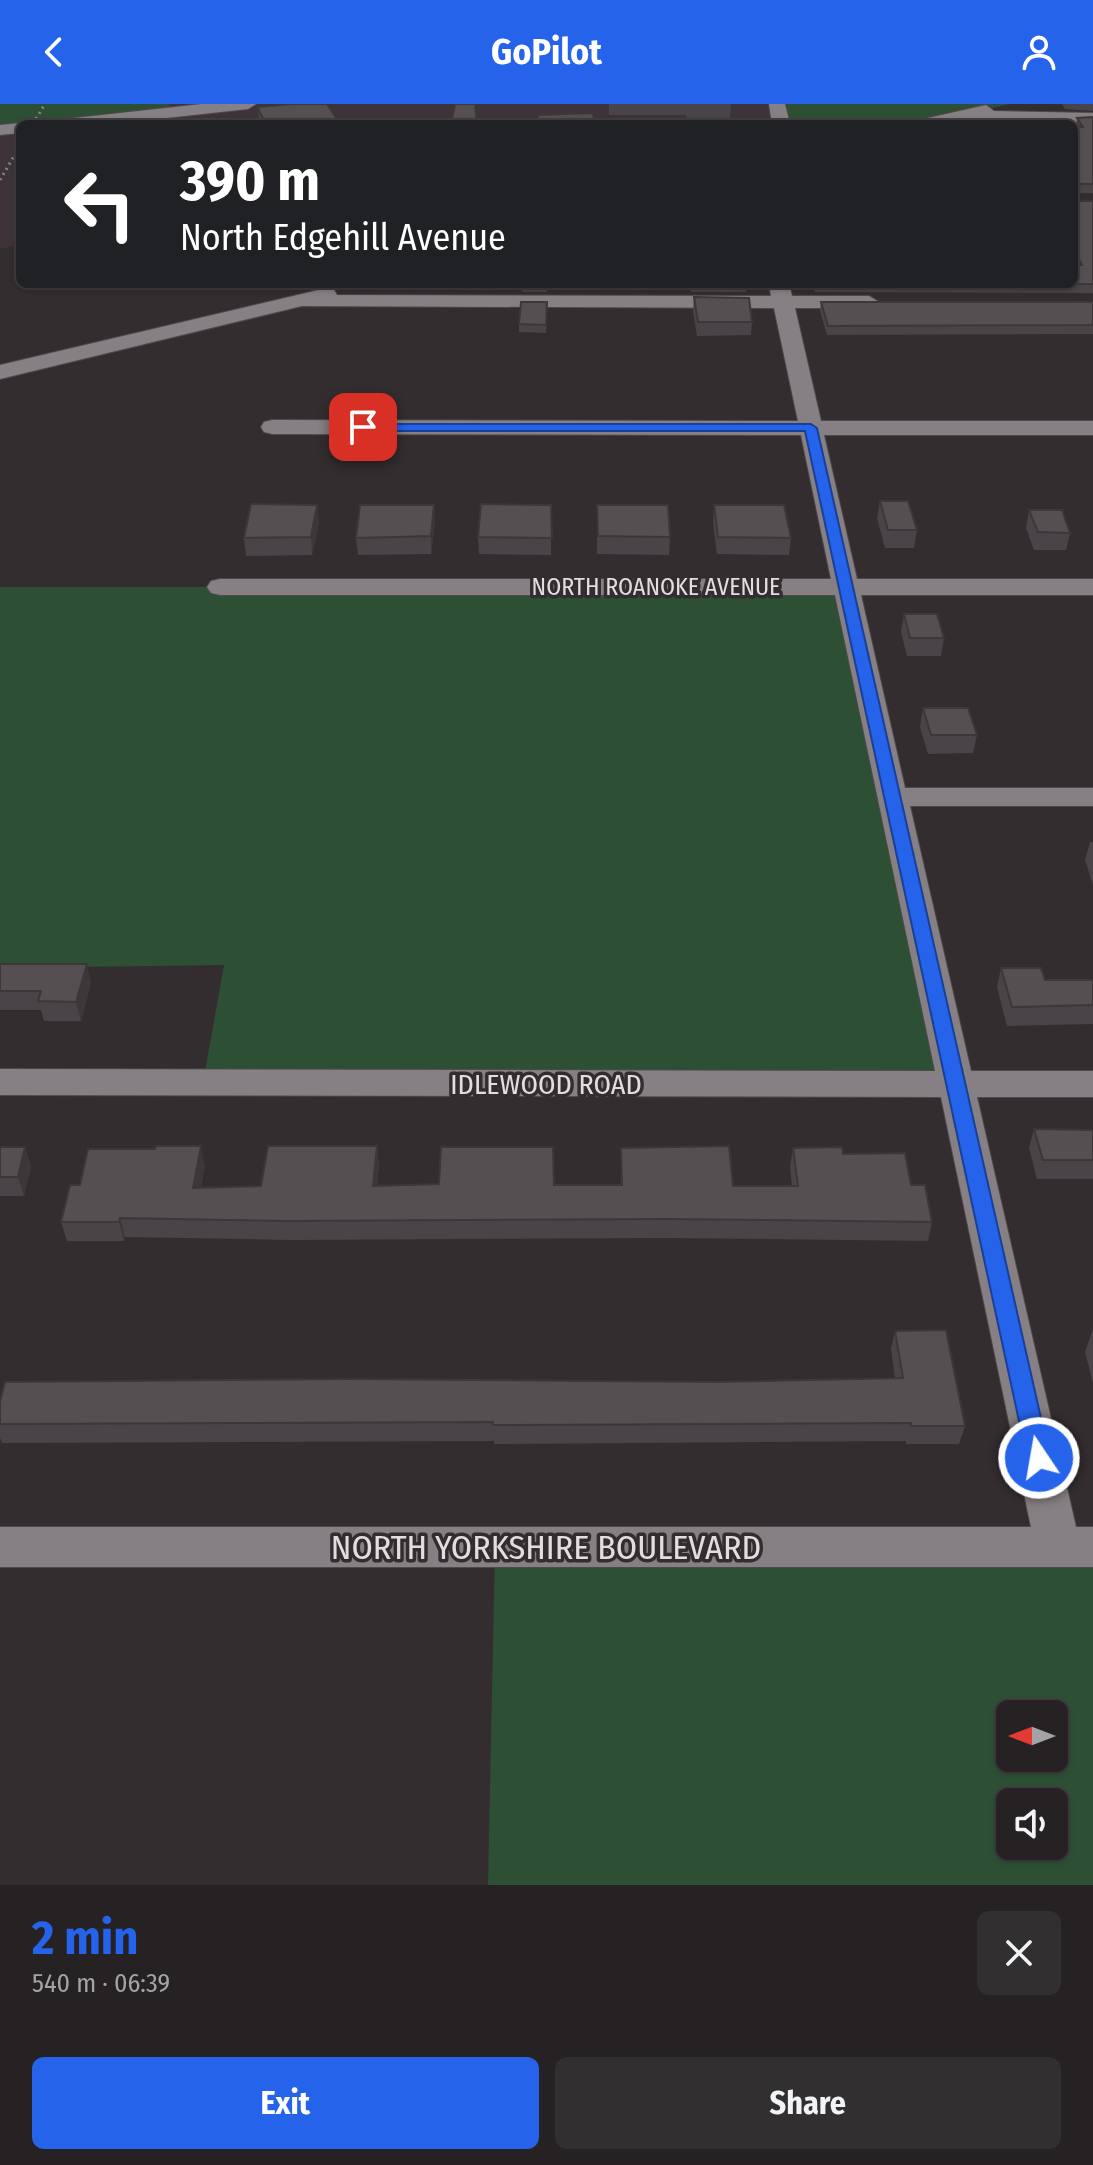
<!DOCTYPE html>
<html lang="en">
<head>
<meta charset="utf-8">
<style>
	body { margin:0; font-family:"Fira Sans Condensed",sans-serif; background:#322f31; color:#f1f3f6; height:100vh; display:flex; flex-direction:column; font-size:30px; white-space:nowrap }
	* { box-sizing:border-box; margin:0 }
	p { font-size:26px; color:#a4a4a6 }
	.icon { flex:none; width:44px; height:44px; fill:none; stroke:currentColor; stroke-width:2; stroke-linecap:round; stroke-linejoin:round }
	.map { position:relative; height:1781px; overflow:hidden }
	.drawer { display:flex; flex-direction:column; background:#262224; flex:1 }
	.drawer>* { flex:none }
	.guide { position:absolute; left:16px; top:16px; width:1062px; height:168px; border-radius:12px; box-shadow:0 2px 6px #0004,0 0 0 2px #423f41; background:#202124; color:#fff; overflow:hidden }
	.needle { width:52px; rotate:270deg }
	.buttons { position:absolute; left:996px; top:1596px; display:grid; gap:16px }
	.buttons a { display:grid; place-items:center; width:72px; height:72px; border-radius:12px; background:#262224; box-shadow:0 2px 6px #0004,0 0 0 2px #423f41; font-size:40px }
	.pin { position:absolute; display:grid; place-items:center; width:68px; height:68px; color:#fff; margin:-34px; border-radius:16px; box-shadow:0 4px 12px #0006 }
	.me { position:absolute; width:88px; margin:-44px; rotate:348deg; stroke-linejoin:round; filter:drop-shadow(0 0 6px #0008) }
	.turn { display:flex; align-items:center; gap:28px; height:168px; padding:0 32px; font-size:36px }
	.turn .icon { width:104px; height:104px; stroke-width:2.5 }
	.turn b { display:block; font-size:56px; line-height:68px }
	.round { display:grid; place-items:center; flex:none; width:84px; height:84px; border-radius:12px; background:#322f31 }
	.headline { display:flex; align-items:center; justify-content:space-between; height:136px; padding:0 32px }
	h1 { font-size:48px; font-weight:700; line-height:60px; color:#2563eb }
	.primary-button { display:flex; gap:16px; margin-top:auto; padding:16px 32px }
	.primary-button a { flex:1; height:92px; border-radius:12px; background:#2563eb; color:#fff; font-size:32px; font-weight:700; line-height:92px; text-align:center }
	.primary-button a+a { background:#322f31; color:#f1f3f6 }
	header { display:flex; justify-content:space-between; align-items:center; height:104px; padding:0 32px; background:#2563eb; color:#fff; font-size:36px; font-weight:700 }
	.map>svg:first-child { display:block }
</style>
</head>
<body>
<header><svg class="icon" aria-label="back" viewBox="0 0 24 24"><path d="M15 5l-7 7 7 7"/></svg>GoPilot<svg class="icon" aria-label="person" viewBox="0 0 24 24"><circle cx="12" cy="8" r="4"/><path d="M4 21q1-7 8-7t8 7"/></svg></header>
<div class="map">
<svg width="1093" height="1781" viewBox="0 0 1093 1781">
	<rect width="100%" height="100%" fill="#332d30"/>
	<g fill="#3f333a">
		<path d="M 169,0 L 777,0 L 781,20 L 65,20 L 170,8 Z"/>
		<path d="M 20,24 L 20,140 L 0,145 L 0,26 Z"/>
	</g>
	<g fill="#2d5035" fill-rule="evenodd">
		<path d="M 0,0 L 169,0 L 170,9 L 65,20 L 20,20 L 0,26 Z"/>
		<path d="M 777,0 L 1009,0 L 925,20 L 781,20 Z"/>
		<path d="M 0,483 L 846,483 L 956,980 L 203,979 L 224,861 L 0,864 Z"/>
		<path d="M 495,1443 L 1093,1443 L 1093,1781 L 488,1781 ZM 1010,1610 L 1054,1610 L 1054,1654 L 1010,1654 ZM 1010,1698 L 1054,1698 L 1054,1742 L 1010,1742 Z"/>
	</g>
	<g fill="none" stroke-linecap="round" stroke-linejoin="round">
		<defs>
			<g id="minor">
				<path d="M 202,0 L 256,0 L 248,5 L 112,20 L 56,20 L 65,15 Z"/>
				<path d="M 769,0 L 785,0 L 790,20 L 772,20 Z"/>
				<path d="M 986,1 L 994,7 L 1093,9 L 1093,19 L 964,16 L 947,20 L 916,20 L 919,16 Z"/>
				<path d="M 20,19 L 25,20 L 20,20 L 20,29 L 0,31 L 0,21 Z"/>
				<path d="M 769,180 L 789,180 L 792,192 L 869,192 L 879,198 L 869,204 L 795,204 L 821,317 L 1093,317 L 1093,331 L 824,331 L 857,475 L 1093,475 L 1093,491 L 861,491 L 905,684 L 1093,684 L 1093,702 L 910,702 L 971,967 L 1093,967 L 1093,993 L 977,993 L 1076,1423 L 1093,1423 L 1093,1463 L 0,1463 L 0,1423 L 1031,1423 L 941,993 L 0,991 L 0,965 L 935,967 L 835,491 L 220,491 L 211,489 L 207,483 L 211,477 L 220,475 L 831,475 L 801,331 L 272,330 L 264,328 L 261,323 L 264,318 L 272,316 L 798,317 L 774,204 L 302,202 L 0,275 L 0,261 L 327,184 L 334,186 L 337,191 L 771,192 Z"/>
			</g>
		</defs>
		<use href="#minor" stroke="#4e494c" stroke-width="2"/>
		<use href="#minor" fill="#867f83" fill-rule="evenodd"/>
		<g stroke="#878284" stroke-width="3" stroke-dasharray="2 4" stroke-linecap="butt">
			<path d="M 33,20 L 45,0"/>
			<path d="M 0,76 L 20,42"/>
		</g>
	</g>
	<g fill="#494447">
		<path d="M 609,0 L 731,0 L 730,18 L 687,18 L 686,11 L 609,11 Z"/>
		<path d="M 1062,0 L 1093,0 L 1093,7 L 1065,5 Z"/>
		<path d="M 257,3 L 340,20 L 260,20 Z"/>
		<path d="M 1093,13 L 1093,89 L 1074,89 L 1074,23 L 1076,23 L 1077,14 Z"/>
		<path d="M 1074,97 L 1093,97 L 1093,189 L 815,188 L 812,180 L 1074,180 L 1075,161 L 1074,159 Z"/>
		<path d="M 522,180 L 548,180 L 547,188 L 522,188 Z"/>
		<path d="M 689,180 L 747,180 L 746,188 L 691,188 Z"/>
		<path d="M 694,193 L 752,218 L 751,231 L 697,232 L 693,207 Z"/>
		<path d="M 547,198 L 546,229 L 519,228 L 519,220 Z"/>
		<path d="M 821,198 L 1093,198 L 1093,230 L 827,231 L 820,207 Z"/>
		<path d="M 880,397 L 917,426 L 914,444 L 885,444 L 877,414 Z"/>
		<path d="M 551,401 L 551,451 L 479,450 L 478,433 Z"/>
		<path d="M 597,401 L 670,433 L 669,451 L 597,450 Z"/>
		<path d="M 714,401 L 791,434 L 789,451 L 717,450 L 713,418 Z"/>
		<path d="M 1029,406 L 1070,429 L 1066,446 L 1034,446 L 1026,424 Z"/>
		<path d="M 319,418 L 312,451 L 246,452 L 244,434 Z"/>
		<path d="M 435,418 L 431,450 L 358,451 L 356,434 Z"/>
		<path d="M 904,510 L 944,534 L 941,552 L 907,552 L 901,528 Z"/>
		<path d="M 923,604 L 977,631 L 973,649 L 928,650 L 920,623 Z"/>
		<path d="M 1090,738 L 1093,738 L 1093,781 L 1085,756 Z"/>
		<path d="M 0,860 L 91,879 L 81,917 L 44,917 L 41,906 L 0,906 Z"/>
		<path d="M 1001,864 L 1045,876 L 1093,876 L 1093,920 L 1007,922 L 997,883 Z"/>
		<path d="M 1034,1025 L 1093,1026 L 1093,1075 L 1037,1075 L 1029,1044 Z"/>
		<path d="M 377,1042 L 379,1061 L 377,1082 L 621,1081 L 621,1044 L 733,1082 L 792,1082 L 790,1063 L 793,1044 L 843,1050 L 911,1081 L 932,1118 L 928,1137 L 666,1134 L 291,1136 L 125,1133 L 124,1137 L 67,1137 L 61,1118 L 80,1081 L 155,1045 L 205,1061 L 201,1084 L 261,1082 Z"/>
		<path d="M 0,1043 L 25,1043 L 31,1062 L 24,1092 L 0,1092 Z"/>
		<path d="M 1093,1225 L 1093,1279 L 1085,1248 Z"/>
		<path d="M 895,1227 L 965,1322 L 959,1340 L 906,1340 L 906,1337 L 494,1340 L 494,1337 L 2,1339 L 0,1334 L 0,1298 L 895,1274 L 891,1245 Z"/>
	</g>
	<g fill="#3c3739">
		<path d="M 317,401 L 319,418 L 312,451 L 311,433 Z"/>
		<path d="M 434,401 L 435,418 L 431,450 L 431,432 Z"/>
		<path d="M 87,860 L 91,879 L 81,917 L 76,898 Z"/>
		<path d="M 201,1042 L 205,1061 L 197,1103 L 193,1084 Z"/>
		<path d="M 377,1042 L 379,1061 L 375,1101 L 373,1082 Z"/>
		<path d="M 25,1043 L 31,1062 L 24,1092 L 18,1073 Z"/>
		<path d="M 120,1114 L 125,1133 L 124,1137 L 119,1118 Z"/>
	</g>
	<g fill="#554f52" stroke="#3c3739" stroke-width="2">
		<path d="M 291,0 L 327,0 L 340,20 L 266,20 L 257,3 Z"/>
		<path d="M 455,0 L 475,0 L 477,20 L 451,20 Z"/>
		<path d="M 592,9 L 597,20 L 540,20 L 537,11 Z"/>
		<path d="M 1093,13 L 1093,80 L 1074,80 L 1074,22 L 1083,23 L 1077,14 Z"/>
		<path d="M 1074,97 L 1093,97 L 1093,180 L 1074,180 L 1074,161 L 1082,161 L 1074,146 Z"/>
		<path d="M 694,193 L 749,194 L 752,218 L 698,218 Z"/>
		<path d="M 521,198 L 547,198 L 546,221 L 519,220 Z"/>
		<path d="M 821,198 L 1093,198 L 1093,221 L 828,222 Z"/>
		<path d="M 880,397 L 908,397 L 917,426 L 888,426 Z"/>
		<path d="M 251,400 L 317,401 L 311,433 L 244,434 Z"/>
		<path d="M 481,400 L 551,401 L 552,434 L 478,433 Z"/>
		<path d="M 360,401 L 434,401 L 431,432 L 356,434 Z"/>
		<path d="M 597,401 L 668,401 L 670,433 L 598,432 Z"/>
		<path d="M 714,401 L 784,401 L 791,434 L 718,433 Z"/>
		<path d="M 1029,406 L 1062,406 L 1070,429 L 1038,428 Z"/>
		<path d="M 904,510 L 937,510 L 944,534 L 910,534 Z"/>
		<path d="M 923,604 L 968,604 L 977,631 L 931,631 Z"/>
		<path d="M 0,860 L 87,860 L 76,898 L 38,897 L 41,887 L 0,887 Z"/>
		<path d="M 1001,864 L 1041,864 L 1045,876 L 1093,876 L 1093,901 L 1012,903 Z"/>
		<path d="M 1034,1025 L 1093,1026 L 1093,1056 L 1043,1056 Z"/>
		<path d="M 156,1042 L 201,1042 L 193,1084 L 261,1082 L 268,1042 L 377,1042 L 373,1082 L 439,1080 L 441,1043 L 553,1043 L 554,1081 L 622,1081 L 621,1044 L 729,1042 L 733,1082 L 798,1082 L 793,1044 L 842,1043 L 843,1050 L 905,1049 L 911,1081 L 925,1081 L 932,1118 L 668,1115 L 288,1117 L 120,1114 L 119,1118 L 61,1118 L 70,1081 L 80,1081 L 88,1045 L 155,1045 Z"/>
		<path d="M 0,1043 L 25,1043 L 18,1073 L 0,1073 Z"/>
		<path d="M 946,1226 L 965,1322 L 911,1322 L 911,1319 L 493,1321 L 493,1318 L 0,1320 L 0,1298 L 5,1278 L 352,1275 L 717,1278 L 903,1274 L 895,1227 Z"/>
	</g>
	<path fill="#2563eb" stroke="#184099" stroke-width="2" d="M 811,320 L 817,324 L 1050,1354 L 1047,1361 L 1039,1364 L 1031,1361 L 1027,1354 L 805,327 L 363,327 L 357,323 L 363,320 Z"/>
	<g text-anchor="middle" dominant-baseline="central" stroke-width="7" stroke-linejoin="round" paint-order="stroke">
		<g font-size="24" fill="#e2dee0" stroke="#332d30">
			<text x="656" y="483">NORTH ROANOKE AVENUE</text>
		</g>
		<g font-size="28" fill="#e2dee0" stroke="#332d30">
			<text x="546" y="980">IDLEWOOD ROAD</text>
		</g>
		<g font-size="34" fill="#e2dee0" stroke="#332d30">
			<text x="546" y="1443">NORTH YORKSHIRE BOULEVARD</text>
		</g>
	</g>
</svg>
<div class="buttons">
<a><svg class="needle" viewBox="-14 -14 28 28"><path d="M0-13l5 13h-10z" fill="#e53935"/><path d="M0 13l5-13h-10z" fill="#a4a4a6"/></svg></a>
<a><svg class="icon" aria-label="sound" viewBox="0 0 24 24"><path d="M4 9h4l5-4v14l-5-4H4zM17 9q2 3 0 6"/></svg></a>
</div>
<div class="pin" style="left:363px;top:323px;background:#d93025"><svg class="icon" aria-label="arrive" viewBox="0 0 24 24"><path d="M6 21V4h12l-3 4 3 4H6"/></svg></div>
<svg class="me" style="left:1039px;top:1354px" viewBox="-20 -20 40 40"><circle r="17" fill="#2563eb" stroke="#fff" stroke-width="3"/><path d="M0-11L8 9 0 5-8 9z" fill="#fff"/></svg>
<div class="guide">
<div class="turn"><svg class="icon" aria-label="left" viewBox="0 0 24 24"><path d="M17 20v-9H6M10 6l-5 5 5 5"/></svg><div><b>390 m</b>North Edgehill Avenue</div></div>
</div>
</div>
<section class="drawer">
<div class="headline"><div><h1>2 min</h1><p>540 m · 06:39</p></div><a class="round"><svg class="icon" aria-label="close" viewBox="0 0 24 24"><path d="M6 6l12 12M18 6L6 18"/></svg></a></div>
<div class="primary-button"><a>Exit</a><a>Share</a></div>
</section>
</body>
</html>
